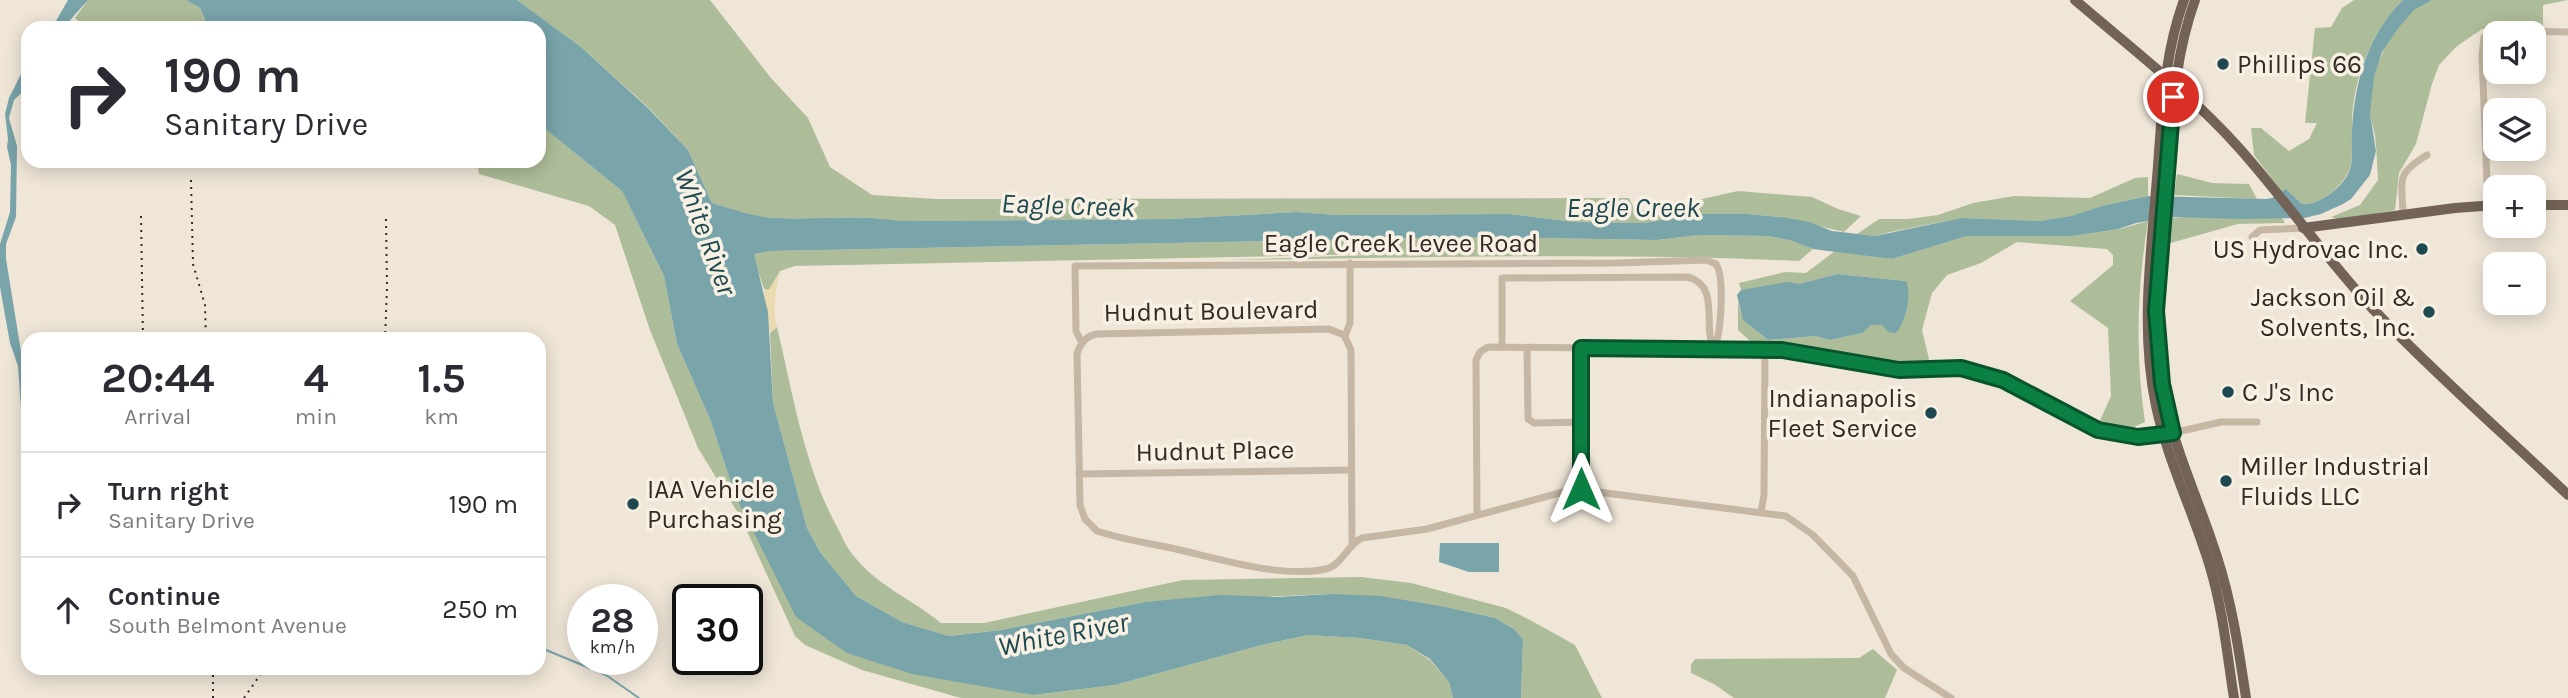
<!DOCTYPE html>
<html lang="en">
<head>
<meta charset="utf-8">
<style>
	body { margin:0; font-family:Karla,sans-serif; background:#f7f7f7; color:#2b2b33; height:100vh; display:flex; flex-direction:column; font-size:26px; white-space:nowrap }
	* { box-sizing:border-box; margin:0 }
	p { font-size:23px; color:#7c7c81 }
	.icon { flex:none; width:38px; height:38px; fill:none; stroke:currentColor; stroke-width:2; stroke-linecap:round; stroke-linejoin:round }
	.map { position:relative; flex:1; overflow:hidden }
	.drawer { position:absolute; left:21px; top:332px; width:525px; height:343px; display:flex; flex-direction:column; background:#fff; border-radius:21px; box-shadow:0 4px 18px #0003 }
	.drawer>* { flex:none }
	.banner { position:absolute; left:21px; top:21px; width:525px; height:147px; border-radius:21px; box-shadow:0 4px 18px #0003; background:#fff; color:#2b2b33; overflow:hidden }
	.fabs { position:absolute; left:2483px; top:21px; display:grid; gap:14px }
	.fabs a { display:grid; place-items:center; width:63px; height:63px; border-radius:14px; background:#fff; box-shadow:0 4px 18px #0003; font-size:35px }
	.speed { position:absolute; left:567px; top:584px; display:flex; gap:14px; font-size:35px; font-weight:700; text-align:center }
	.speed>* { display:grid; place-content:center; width:91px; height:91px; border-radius:50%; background:#fff; box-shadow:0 4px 18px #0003; line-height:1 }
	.speed small { font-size:18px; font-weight:400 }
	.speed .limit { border:4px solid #111; border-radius:10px; background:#fff; color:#111 }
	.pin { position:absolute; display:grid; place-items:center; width:60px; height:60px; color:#fff; margin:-30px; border:4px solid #fff; border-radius:50%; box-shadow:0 2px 7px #0007 }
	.me { position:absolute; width:77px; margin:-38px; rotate:0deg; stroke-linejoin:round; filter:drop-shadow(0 0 5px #0008) }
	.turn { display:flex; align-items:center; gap:24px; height:147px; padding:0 28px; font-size:32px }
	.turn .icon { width:91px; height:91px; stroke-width:2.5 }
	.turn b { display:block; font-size:49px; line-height:60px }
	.eta { display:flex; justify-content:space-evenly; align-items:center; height:119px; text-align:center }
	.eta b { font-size:42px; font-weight:700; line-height:49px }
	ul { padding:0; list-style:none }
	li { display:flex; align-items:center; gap:21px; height:105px; padding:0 28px; border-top:2px solid #e1e1e2 }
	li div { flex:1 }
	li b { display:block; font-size:26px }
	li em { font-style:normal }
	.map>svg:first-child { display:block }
</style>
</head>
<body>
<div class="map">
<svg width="2568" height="698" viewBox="0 0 2568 698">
	<rect width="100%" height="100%" fill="#efe6d7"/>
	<g fill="#aebd99">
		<path d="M 88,0 L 186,0 L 200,8 L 205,21 C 180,37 156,16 138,28 L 85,28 L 75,18 Z"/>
		<path d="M 517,0 L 710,0 L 771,78 L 808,118 L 830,167 L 872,195 L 937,199 L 1629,198 L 1635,210 L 1649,211 L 1738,191 L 1812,197 L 1838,209 L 1861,216 L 1844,232 L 1781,217 L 1747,214 L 1644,223 L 1574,222 L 1509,214 L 1336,215 L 1297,212 L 1171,219 L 900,221 C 858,214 817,220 775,218 C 753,217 733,210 712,203 L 688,150 L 650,109 L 581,47 Z"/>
		<path d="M 2354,0 L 2403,0 C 2372,30 2354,77 2352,120 C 2352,133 2354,163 2348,173 C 2341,187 2319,206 2302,204 L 2286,189 L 2282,192 L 2254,155 L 2251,128 L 2261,128 L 2289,151 L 2309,139 L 2317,123 L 2305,123 L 2315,28 L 2331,27 L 2342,8 Z"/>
		<path d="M 2432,0 L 2568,0 L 2543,5 L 2543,29 L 2482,29 L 2456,47 L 2439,65 L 2432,84 L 2416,144 L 2399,173 L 2395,210 L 2340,220 L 2331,217 L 2360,205 L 2378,180 C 2377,166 2377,151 2375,136 C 2374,129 2371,122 2370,115 C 2367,75 2392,14 2432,0 Z"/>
		<path d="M 539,124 L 622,191 L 664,276 L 677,344 L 710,419 L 735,495 L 762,544 L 978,684 L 1033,695 L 1115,685 L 1262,645 L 1308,635 L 1360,638 L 1407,645 L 1430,660 L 1449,682 L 1453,698 L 961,698 L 862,670 L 805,645 L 795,636 L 741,518 L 698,448 L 650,330 L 615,225 L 589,206 L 479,174 L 477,161 L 539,161 Z"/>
		<path d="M 2177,174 L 2212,183 L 2249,184 L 2257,199 L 2174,195 Z"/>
		<path d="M 2148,177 L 2148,196 L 2102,206 L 2072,216 L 2039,221 L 1961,218 L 1890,232 L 1875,236 L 1857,234 L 1879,219 L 1908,219 L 1938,215 L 1973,203 L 2014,196 L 2090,198 L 2135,178 Z"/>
		<path d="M 2190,217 L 2282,218 L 2285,223 L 2238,224 L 2167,244 L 2168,218 Z"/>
		<path d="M 2148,221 C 2137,288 2135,355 2145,422 L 2134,427 L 2098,425 L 2111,396 L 2108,328 L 2070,301 L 2113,265 L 2113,255 L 2107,249 L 2017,242 L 1981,263 L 1947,275 L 1932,293 L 1922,330 L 1929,359 L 1926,365 L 1903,363 L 1832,351 L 1751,342 L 1738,330 L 1738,301 L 1743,320 L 1768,340 L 1815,336 L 1830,340 L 1863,333 L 1871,325 L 1882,325 L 1906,281 L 1837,274 L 1799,284 L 1741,290 L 1739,283 L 1785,272 L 1806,273 L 1835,251 L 1892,259 L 1967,236 L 2073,236 L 2120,229 Z"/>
		<path d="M 1699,235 L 1767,236 L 1789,240 L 1813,249 L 1799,261 C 1609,252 1418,258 1227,260 L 1425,253 L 795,266 L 780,271 L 769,290 L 764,289 L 753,256 L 754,254 L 770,251 L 1470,237 L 1657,240 Z"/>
		<path d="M 777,327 C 793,394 804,466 837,527 C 842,536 846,547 853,555 C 877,586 912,599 941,623 L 984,623 L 1183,580 L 1361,577 L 1411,583 L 1506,608 L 1532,621 L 1575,645 L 1602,698 L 1521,698 L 1523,639 L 1514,629 L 1495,618 L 1446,607 L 1331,594 L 1145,602 L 1001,630 L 949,636 L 902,622 L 856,596 L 820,552 L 807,528 L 773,403 L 770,333 Z"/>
		<path d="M 1873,649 L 1897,670 L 1885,698 L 1734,698 L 1714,684 L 1691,673 L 1691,665 L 1695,659 L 1859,658 Z"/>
	</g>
	<path fill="#eadaaf" d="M 780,271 C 776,290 772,308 777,327 L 770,333 L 764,289 L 769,290 Z"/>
	<g fill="#78a4aa">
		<path d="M 68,0 L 88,0 L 63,28 L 52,28 Z"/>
		<path d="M 186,0 L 517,0 L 581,47 L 649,109 L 688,150 L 712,203 C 733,209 753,217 775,218 C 817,220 858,214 900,221 L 1171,219 L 1297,212 L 1336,215 L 1509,214 L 1574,222 L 1644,223 L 1703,214 L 1747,214 L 1781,217 L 1809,222 L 1832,231 L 1875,236 L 1961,218 L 2039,221 L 2071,216 L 2102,206 L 2148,196 L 2266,199 L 2272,198 L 2286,189 L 2302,204 C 2318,206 2343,187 2349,172 C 2354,161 2351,142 2352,129 C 2355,81 2368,34 2403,0 L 2432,0 L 2414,10 L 2399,27 L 2382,52 L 2374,77 L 2370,114 L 2376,151 L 2370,175 L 2351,199 L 2343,204 L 2321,214 L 2304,218 L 2241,219 L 2172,217 L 2136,223 L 2119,229 L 2073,236 L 1967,236 L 1892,259 L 1813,249 L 1789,240 L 1767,236 L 1699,235 L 1657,240 L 1470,237 L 770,251 L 754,254 L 768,312 L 773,403 L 807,528 L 820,552 L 856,596 L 902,622 L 949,636 L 1001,630 L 1145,602 L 1220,595 L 1276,597 L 1331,594 L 1380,596 L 1446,607 L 1495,618 L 1514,629 L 1523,639 L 1521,698 L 1453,698 L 1449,682 L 1430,659 L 1407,645 L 1360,638 L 1308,635 L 1262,645 L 1115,685 L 1033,695 L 912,674 L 847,653 L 796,617 L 735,495 L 710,419 L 677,344 L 664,276 L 622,191 L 539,124 L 539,28 L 193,28 L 205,20 L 200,8 Z"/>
		<path d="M 28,60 L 28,87 L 14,100 L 9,118 L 17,146 L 16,217 L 6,244 L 6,259 L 23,364 L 28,434 L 21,408 L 18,366 L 10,343 L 0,287 L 0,244 L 10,212 L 11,165 L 7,147 L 8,139 L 5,114 L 9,98 Z"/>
		<path d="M 1837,274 L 1906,281 C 1912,295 1906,321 1896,333 L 1888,332 L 1882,325 L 1871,325 L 1863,333 L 1830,340 L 1815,336 L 1768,340 L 1743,320 L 1737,295 L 1741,290 L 1787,282 L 1799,284 Z"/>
		<path d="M 1440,543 L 1499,543 L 1499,572 L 1469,572 L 1439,562 Z"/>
	</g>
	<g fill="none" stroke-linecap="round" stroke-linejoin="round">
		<path stroke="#78a4aa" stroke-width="2" d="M 539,647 L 606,675 L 639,698"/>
		<g stroke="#c6b7a4" stroke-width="7">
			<path d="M 2488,206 L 2482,56 L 2484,37 L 2496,31 L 2568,32"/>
			<path d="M 2403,214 C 2402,179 2395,175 2427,155"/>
			<path d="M 2252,237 L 2260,230 L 2303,228"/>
			<path d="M 1345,336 L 1350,323 L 1350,263"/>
			<path d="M 1082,343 L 1076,331 L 1075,266 L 1617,263 L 1706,260 L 1716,264 C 1725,277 1721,335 1714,349"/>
			<path d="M 1502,347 L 1502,278 L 1688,277 C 1721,286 1702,327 1714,349"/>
			<path d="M 1527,348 L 1528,419 L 1534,423 L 1581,422"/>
			<path d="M 1581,348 L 1581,489"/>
			<path d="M 1079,474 L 1351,470"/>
			<path d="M 1761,512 L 1764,495 L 1765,350"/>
			<path d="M 1477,514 L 1476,360 L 1480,352 L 1488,347 L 1782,350 L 1904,370 L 1961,368 L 2003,380 L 2085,425 L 2107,433 L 2129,437 L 2159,436 L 2221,422 L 2257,422"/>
			<path d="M 1352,545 L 1351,350 L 1344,335 L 1329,329 L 1097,334 C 1086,336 1080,343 1077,354 L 1080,505 L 1085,519 L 1097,531 C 1121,539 1147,543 1171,548 C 1216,558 1282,579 1326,569 C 1342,565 1348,544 1362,538 L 1427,529 L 1574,489 L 1786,516 L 1813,535 L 1853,576 L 1891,654 L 1904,668 L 1951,698"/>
		</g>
		<g stroke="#736357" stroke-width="10">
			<path d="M 2075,0 C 2131,48 2191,94 2240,149 C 2286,201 2325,257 2372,308 C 2434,373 2503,433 2568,495"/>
			<path d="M 2184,0 C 2163,57 2162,118 2157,178 C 2151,255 2140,330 2156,406 C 2168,462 2194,513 2210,567 C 2223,610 2227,654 2234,698"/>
			<path d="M 2195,0 C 2174,58 2172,117 2167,178 C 2160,255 2150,330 2166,406 C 2178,458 2201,506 2217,557 C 2232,603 2239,651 2246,698"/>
			<path d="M 2534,205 L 2568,205"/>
			<path d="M 2303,228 L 2455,208 L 2496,205"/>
		</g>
		<g stroke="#322a25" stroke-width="2" stroke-dasharray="2 5" stroke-linecap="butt">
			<path d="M 191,180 L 193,264 L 205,305 L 206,340"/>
			<path d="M 141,216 L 143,340"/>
			<path d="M 385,340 L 387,287 L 386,219"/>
			<path d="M 213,668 L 213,698"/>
			<path d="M 244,698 L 265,668"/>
		</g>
	</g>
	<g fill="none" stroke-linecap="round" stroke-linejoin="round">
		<defs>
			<path id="route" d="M 1581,489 L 1581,348 L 1782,350 L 1899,370 L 1961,368 L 2003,380 L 2098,430 L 2138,437 L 2173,433 L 2162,384 L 2156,311 L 2173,97"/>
		</defs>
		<use href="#route" stroke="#07532c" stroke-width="18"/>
		<use href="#route" stroke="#0b8043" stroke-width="12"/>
	</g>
	<g fill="#1e4951" stroke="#f7f0e3" stroke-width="2.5">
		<circle cx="2223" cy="64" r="7"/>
		<circle cx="2422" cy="249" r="7"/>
		<circle cx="2429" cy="312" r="7"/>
		<circle cx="2228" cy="392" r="7"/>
		<circle cx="1931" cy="413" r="7"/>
		<circle cx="2226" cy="481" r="7"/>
		<circle cx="633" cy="504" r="7"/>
	</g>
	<g text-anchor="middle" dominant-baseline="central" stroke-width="7" stroke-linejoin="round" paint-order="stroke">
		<g font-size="26" fill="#322a25" stroke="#f7f0e3" text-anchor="start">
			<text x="2237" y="64">Phillips 66</text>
			<text x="2408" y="249" text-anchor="end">US Hydrovac Inc.</text>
			<text x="2415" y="297" text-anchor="end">Jackson Oil &amp;<tspan x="2415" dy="30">Solvents, Inc.</tspan></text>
			<text x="2242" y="392">C J's Inc</text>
			<text x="1917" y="398" text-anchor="end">Indianapolis<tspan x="1917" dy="30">Fleet Service</tspan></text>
			<text x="2240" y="466">Miller Industrial<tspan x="2240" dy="30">Fluids LLC</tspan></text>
			<text x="647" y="489">IAA Vehicle<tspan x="647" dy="30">Purchasing</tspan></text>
		</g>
		<g font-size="26" fill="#322a25" stroke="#f7f0e3">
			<text x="1401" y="243">Eagle Creek Levee Road</text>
			<text transform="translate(1211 311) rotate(-1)">Hudnut Boulevard</text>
			<text transform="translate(1215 451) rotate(-1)">Hudnut Place</text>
		</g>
		<g font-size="28" font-style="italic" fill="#1e4951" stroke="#f7f0e3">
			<text transform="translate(1068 205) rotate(2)">Eagle Creek</text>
			<text x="1633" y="207">Eagle Creek</text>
			<text transform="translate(706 232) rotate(70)">White River</text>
			<text transform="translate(1063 634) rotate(-11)">White River</text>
		</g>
	</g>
</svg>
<div class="fabs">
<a><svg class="icon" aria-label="sound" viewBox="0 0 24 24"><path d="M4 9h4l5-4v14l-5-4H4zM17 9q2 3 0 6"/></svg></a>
<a><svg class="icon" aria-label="layers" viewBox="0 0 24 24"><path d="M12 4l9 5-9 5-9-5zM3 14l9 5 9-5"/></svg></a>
<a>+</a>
<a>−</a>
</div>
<div class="speed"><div>28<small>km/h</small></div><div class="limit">30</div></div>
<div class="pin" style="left:2173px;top:97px;background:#d93025"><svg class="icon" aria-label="arrive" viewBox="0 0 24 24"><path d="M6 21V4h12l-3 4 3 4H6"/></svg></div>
<svg class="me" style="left:1581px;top:489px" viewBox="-20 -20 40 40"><path d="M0-17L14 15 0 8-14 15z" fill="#0b8043" stroke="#fff" stroke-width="4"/></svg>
<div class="banner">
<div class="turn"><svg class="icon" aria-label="right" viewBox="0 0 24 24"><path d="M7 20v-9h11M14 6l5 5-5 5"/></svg><div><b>190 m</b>Sanitary Drive</div></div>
</div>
<section class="drawer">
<div class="eta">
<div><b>20:44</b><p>Arrival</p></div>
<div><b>4</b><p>min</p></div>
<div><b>1.5</b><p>km</p></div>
</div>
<ul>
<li><svg class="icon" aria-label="right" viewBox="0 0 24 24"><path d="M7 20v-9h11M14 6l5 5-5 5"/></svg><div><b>Turn right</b><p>Sanitary Drive</p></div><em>190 m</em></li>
<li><svg class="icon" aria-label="ahead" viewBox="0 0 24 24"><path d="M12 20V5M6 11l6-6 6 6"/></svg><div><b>Continue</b><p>South Belmont Avenue</p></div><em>250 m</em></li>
</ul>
</section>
</div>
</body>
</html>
